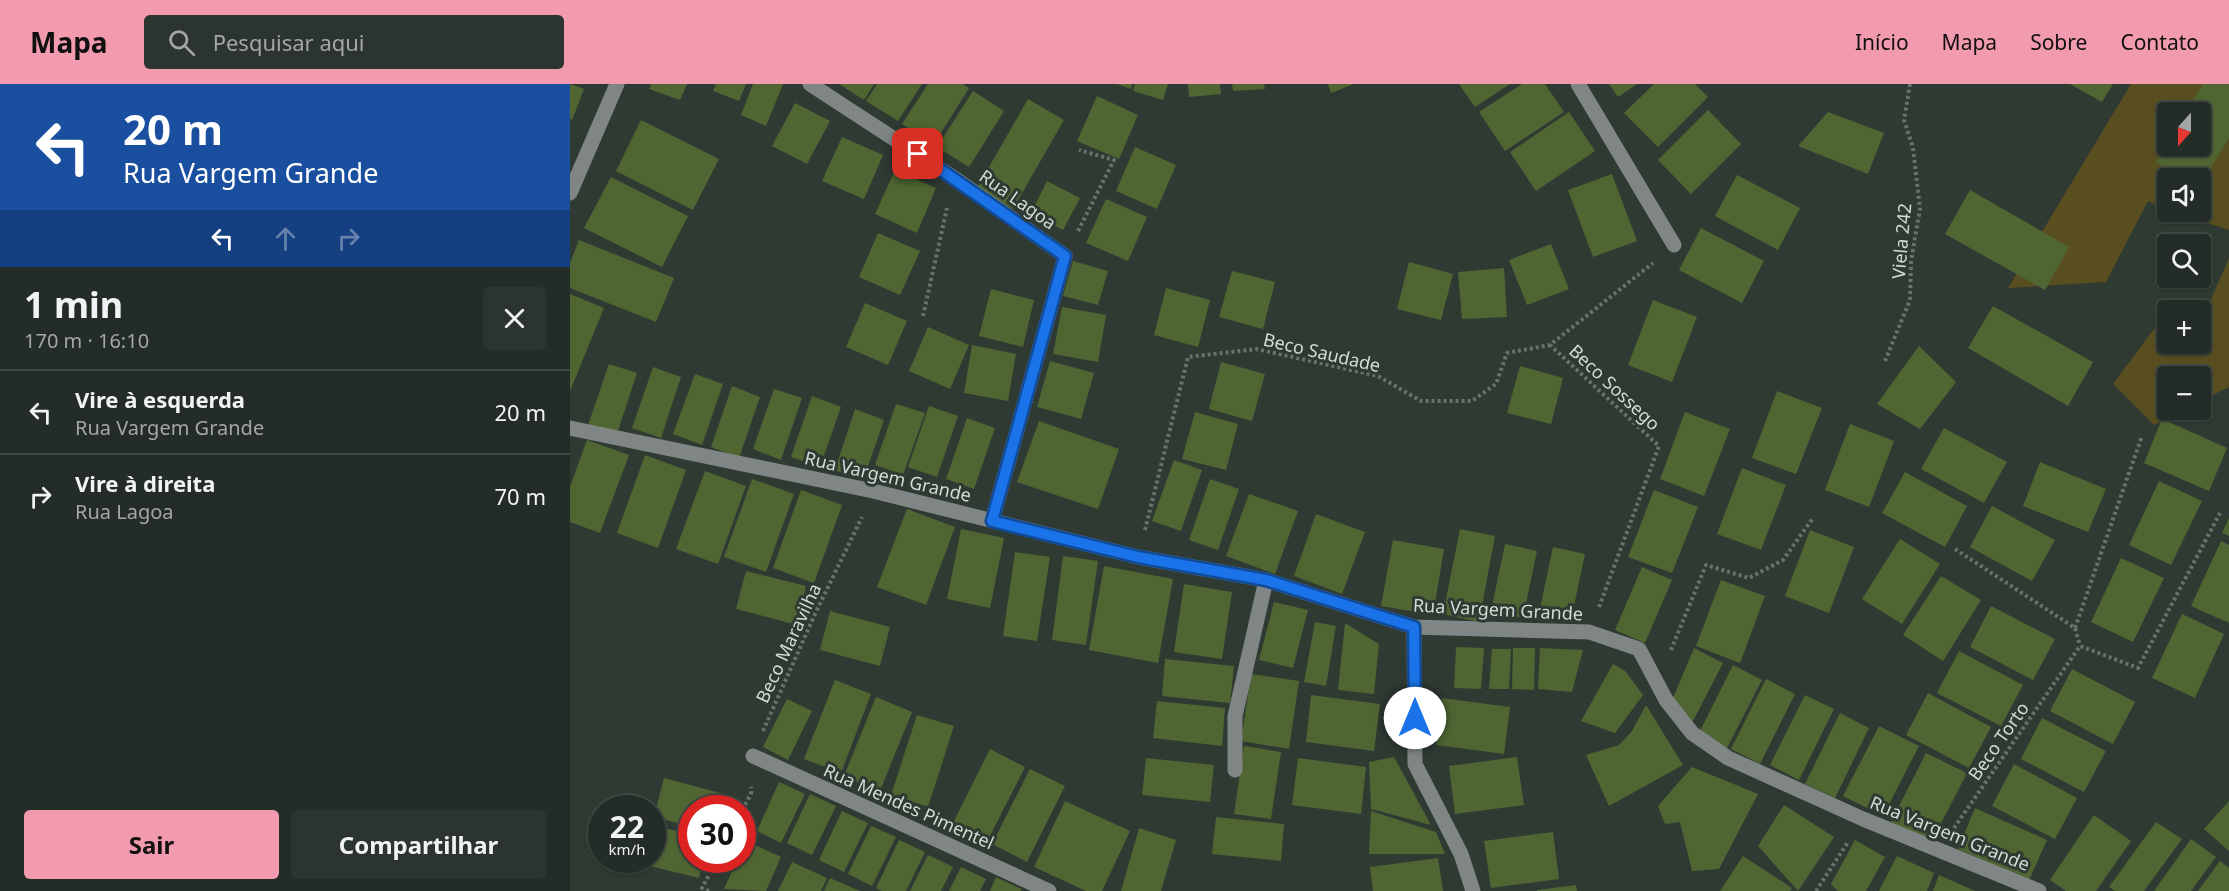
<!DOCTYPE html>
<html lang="pt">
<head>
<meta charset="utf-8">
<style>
	body { margin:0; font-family:"Noto Sans",sans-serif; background:#2b342e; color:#f1f3f6; height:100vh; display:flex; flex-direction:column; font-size:22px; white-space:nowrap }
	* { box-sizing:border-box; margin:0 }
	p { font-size:20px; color:#a3a7a7 }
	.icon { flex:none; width:33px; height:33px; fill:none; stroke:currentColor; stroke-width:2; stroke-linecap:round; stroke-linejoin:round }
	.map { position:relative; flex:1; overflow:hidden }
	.details { display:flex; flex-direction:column; background:#232c26; width:570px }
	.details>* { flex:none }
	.top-card { background:#1a4fa0; color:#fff; overflow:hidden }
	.needle { width:39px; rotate:201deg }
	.fabs { position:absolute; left:1587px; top:18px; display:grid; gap:12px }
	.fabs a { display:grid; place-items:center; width:54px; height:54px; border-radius:6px; background:#232c26; box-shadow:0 2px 4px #0004,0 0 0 2px #404843; font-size:30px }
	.speed { position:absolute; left:18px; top:711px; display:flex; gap:12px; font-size:30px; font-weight:700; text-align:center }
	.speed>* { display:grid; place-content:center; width:78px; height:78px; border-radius:50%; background:#232c26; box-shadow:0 2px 4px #0004,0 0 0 2px #404843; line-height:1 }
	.speed small { font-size:15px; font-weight:400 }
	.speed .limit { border:9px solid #d22; background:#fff; color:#111 }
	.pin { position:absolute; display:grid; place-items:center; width:51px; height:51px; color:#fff; margin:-26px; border-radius:12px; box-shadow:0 3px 9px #0006 }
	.me { position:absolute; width:66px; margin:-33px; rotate:0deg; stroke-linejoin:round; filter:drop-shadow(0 0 4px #0008) }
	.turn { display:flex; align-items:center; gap:21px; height:126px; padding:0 24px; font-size:27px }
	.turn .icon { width:78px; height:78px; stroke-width:2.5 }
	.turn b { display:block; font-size:42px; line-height:51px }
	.lanes { display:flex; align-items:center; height:57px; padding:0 24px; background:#0003; justify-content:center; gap:30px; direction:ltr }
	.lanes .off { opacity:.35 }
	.round { display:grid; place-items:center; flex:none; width:63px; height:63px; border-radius:6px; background:#2b342e }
	.headline { display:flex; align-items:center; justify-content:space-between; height:102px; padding:0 24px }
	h1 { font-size:36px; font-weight:700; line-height:45px }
	.cta { display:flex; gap:12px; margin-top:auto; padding:12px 24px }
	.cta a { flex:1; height:69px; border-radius:6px; background:#f29aae; color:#111; font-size:24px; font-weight:700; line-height:69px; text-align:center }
	.cta a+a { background:#2b342e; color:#f1f3f6 }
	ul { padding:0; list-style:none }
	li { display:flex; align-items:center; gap:18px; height:84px; padding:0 24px; border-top:2px solid #404843 }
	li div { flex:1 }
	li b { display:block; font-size:22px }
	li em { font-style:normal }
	header { display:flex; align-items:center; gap:36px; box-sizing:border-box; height:84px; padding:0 30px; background:#f29aae; color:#111 }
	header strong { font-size:28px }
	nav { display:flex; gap:33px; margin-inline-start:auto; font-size:21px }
	.search { width:420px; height:54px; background:#2b342e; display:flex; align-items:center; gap:15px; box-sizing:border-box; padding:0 21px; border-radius:6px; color:#a3a7a7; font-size:22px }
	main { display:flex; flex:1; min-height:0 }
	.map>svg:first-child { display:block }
</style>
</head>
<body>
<header>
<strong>Mapa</strong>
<div class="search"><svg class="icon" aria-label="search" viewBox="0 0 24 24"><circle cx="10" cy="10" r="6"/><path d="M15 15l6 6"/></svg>Pesquisar aqui</div>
<nav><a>Início</a><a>Mapa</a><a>Sobre</a><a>Contato</a></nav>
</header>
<main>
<section class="details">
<div class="top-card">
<div class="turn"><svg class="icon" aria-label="left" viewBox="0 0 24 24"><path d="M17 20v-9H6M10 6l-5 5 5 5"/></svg><div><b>20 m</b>Rua Vargem Grande</div></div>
<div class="lanes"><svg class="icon" aria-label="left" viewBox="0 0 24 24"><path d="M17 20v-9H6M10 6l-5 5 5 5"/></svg><svg class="icon off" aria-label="ahead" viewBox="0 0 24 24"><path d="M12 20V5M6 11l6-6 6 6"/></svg><svg class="icon off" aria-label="right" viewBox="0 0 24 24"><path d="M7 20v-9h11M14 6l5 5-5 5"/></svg></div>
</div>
<div class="headline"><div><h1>1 min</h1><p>170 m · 16:10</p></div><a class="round"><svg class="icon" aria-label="close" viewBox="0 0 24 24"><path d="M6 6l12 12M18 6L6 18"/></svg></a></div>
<ul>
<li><svg class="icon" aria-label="left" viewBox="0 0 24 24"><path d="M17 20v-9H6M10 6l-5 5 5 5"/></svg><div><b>Vire à esquerda</b><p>Rua Vargem Grande</p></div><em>20 m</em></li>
<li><svg class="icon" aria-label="right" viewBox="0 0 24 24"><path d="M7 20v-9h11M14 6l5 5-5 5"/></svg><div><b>Vire à direita</b><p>Rua Lagoa</p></div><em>70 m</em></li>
</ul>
<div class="cta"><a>Sair</a><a>Compartilhar</a></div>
</section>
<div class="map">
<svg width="1659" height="807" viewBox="0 0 1659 807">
	<rect width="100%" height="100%" fill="#2f3a33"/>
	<g fill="#584e20" fill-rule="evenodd">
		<path d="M 1561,0 L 1659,0 L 1659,146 L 1602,128 L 1630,128 L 1630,94 L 1598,94 L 1597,126 L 1578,117 L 1536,198 L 1438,204 ZM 1598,28 L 1630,28 L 1630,62 L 1598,62 Z"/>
		<path d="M 1659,174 L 1659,303 L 1631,317 L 1630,292 L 1598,292 L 1598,326 L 1614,326 L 1584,341 L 1543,300 L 1593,233 L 1597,233 L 1598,260 L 1630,260 L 1631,232 L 1634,231 Z"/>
	</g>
	<g fill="#506632">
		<path d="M 0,0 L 14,5 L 2,36 L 0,35 Z"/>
		<path d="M 81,0 L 117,0 L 110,16 L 79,5 Z"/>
		<path d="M 146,0 L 176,0 L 169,17 L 143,7 Z"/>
		<path d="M 183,0 L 213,0 L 196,42 L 171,31 Z"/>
		<path d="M 269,0 L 304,0 L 294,16 Z"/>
		<path d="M 307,0 L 352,0 L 328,37 L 296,17 Z"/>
		<path d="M 358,0 L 393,0 L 399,4 L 364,60 L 332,40 Z"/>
		<path d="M 547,0 L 562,0 L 561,5 Z"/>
		<path d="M 565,0 L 598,0 L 593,16 L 563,7 Z"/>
		<path d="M 618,0 L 650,0 L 651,10 L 619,13 Z"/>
		<path d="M 662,0 L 694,0 L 695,5 L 663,7 Z"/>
		<path d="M 758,0 L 784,0 L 761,9 Z"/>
		<path d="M 889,0 L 940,0 L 905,23 Z"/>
		<path d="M 952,0 L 975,0 L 994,28 L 935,67 L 909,28 Z"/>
		<path d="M 1039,0 L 1067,0 L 1048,13 Z"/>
		<path d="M 1084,0 L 1125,0 L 1138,13 L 1088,63 L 1054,29 Z"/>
		<path d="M 1500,0 L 1543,0 L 1532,18 Z"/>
		<path d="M 1633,0 L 1659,0 L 1659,54 L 1630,101 L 1630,94 L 1614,94 L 1586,78 L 1596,62 L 1630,62 L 1630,28 L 1616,28 Z"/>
		<path d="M 403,7 L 434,27 L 399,83 L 367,63 Z"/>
		<path d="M 527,12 L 568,31 L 549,75 L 507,57 Z"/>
		<path d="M 458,15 L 494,36 L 443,125 L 407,104 Z"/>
		<path d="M 225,19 L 260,37 L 237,80 L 202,62 Z"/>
		<path d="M 1138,26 L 1171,60 L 1121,110 L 1088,76 Z"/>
		<path d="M 999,28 L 1025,67 L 966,107 L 940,68 Z"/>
		<path d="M 1258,28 L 1314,49 L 1298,90 L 1228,62 Z"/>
		<path d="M 71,36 L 149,75 L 123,126 L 46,87 Z"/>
		<path d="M 272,53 L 313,71 L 294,115 L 252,97 Z"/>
		<path d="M 565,63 L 606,81 L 587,125 L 546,107 Z"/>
		<path d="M 325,86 L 366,104 L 347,149 L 305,130 Z"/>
		<path d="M 1042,90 L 1067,157 L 1023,173 L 998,106 Z"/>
		<path d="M 1167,91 L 1230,124 L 1208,166 L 1145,132 Z"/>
		<path d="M 41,93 L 118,132 L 92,183 L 14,144 Z"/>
		<path d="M 477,97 L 510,114 L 493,146 L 461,129 Z"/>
		<path d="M 1400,106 L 1499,163 L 1475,206 L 1375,150 Z"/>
		<path d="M 536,115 L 577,133 L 558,177 L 516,159 Z"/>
		<path d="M 1131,144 L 1194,177 L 1172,219 L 1109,186 Z"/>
		<path d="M 308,149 L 350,167 L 330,211 L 289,193 Z"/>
		<path d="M 9,156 L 104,194 L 86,238 L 0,204 L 0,179 Z"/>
		<path d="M 981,160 L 999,205 L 957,221 L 939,176 Z"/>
		<path d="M 503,177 L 538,187 L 528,221 L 493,212 Z"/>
		<path d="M 839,178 L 883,190 L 871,236 L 827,225 Z"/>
		<path d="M 934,184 L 937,233 L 892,235 L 888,188 Z"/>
		<path d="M 662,187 L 705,198 L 693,245 L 649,233 Z"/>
		<path d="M 596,204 L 640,216 L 628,263 L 584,251 Z"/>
		<path d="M 421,205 L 464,216 L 453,263 L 409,252 Z"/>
		<path d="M 0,210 L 34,224 L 0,307 Z"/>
		<path d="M 1083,216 L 1127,233 L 1102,298 L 1058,281 Z"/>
		<path d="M 295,219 L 337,237 L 318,281 L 276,263 Z"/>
		<path d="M 1423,222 L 1523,278 L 1498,322 L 1398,264 Z"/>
		<path d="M 492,223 L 536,231 L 528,278 L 483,270 Z"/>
		<path d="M 358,243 L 399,261 L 380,305 L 339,287 Z"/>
		<path d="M 402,261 L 446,270 L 438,317 L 394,309 Z"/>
		<path d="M 1349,262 L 1386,298 L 1350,345 L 1307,320 Z"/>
		<path d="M 480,277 L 524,289 L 511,335 L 467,323 Z"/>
		<path d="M 651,278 L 695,290 L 682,337 L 639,325 Z"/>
		<path d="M 39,280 L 67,289 L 47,350 L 18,341 Z"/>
		<path d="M 950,282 L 993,294 L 981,340 L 937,329 Z"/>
		<path d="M 83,283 L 111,293 L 91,354 L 62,344 Z"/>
		<path d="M 125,290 L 153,300 L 132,361 L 103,350 Z"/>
		<path d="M 162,302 L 190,313 L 169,374 L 141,363 Z"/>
		<path d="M 204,305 L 232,314 L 211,376 L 183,365 Z"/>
		<path d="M 1207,307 L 1252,324 L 1226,390 L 1182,374 Z"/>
		<path d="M 242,312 L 271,323 L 250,383 L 221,373 Z"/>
		<path d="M 326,320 L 355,329 L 333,391 L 305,381 Z"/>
		<path d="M 359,322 L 388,332 L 367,393 L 338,383 Z"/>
		<path d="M 285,325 L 314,336 L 293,397 L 265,386 Z"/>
		<path d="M 625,328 L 668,340 L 656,386 L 612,375 Z"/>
		<path d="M 1115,328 L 1160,345 L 1134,412 L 1090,395 Z"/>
		<path d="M 397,334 L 425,344 L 404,405 L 376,395 Z"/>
		<path d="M 1592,335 L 1657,364 L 1639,407 L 1574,379 Z"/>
		<path d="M 469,337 L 549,365 L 528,425 L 447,398 Z"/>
		<path d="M 1280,340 L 1324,357 L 1299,423 L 1255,406 Z"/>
		<path d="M 1374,344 L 1437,378 L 1414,419 L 1351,385 Z"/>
		<path d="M 17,356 L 59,371 L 30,449 L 0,438 L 0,403 Z"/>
		<path d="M 75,371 L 116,386 L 88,464 L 47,449 Z"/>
		<path d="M 604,376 L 632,386 L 611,447 L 582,437 Z"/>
		<path d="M 1470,378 L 1536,405 L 1518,448 L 1453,422 Z"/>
		<path d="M 1172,384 L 1216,401 L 1191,466 L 1147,450 Z"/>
		<path d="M 135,387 L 176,402 L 148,480 L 106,465 Z"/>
		<path d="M 1335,388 L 1397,422 L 1375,463 L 1312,429 Z"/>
		<path d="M 182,395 L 224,410 L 196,488 L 154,473 Z"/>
		<path d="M 640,395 L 669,405 L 648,466 L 619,456 Z"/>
		<path d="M 1589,397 L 1632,417 L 1601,481 L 1559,461 Z"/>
		<path d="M 231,406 L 272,421 L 244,499 L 203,484 Z"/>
		<path d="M 1084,406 L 1128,423 L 1102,489 L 1058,473 Z"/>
		<path d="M 679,410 L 728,427 L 705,490 L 656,472 Z"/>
		<path d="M 1422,422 L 1485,456 L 1462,497 L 1400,463 Z"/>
		<path d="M 337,425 L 385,443 L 356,521 L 307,503 Z"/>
		<path d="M 746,430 L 795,448 L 772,510 L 724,492 Z"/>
		<path d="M 1659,434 L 1659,452 L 1652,449 Z"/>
		<path d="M 391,445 L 434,454 L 420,524 L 377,515 Z"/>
		<path d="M 890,445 L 925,452 L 909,538 L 873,530 Z"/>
		<path d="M 1240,446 L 1284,463 L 1259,529 L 1215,512 Z"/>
		<path d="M 1330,455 L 1370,480 L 1332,540 L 1292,515 Z"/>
		<path d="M 823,456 L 874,465 L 863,531 L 811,522 Z"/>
		<path d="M 1651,457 L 1659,461 L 1659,539 L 1621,522 Z"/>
		<path d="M 935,460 L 967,467 L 953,534 L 921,527 Z"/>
		<path d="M 983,463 L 1015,470 L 1001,536 L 969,529 Z"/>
		<path d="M 445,468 L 480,473 L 467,557 L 433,552 Z"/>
		<path d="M 493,472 L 528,477 L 516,561 L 482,556 Z"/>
		<path d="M 1551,474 L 1594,494 L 1563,558 L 1521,538 Z"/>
		<path d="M 534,482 L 603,495 L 588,579 L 519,566 Z"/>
		<path d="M 1072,483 L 1102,496 L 1075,559 L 1045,546 Z"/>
		<path d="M 176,487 L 236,502 L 227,541 L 166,525 Z"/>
		<path d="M 1371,492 L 1411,516 L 1373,577 L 1333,551 Z"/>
		<path d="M 1151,496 L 1195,512 L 1170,579 L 1126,562 Z"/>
		<path d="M 614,500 L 662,508 L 652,575 L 604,568 Z"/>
		<path d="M 704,518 L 738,526 L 723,584 L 689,576 Z"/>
		<path d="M 1421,522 L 1485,555 L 1463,596 L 1400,563 Z"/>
		<path d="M 260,527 L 320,543 L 310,582 L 250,566 Z"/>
		<path d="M 1612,530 L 1654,550 L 1625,614 L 1582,594 Z"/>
		<path d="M 745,538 L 766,542 L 756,602 L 734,598 Z"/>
		<path d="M 775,539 L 809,560 L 804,610 L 768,606 Z"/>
		<path d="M 886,563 L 914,564 L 911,605 L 884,604 Z"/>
		<path d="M 943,564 L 965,564 L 964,606 L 942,605 Z"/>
		<path d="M 970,564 L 1013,566 L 1002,608 L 968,605 Z"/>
		<path d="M 1124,564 L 1153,579 L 1122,639 L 1103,614 Z"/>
		<path d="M 922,565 L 941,565 L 939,605 L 919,605 Z"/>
		<path d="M 1389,567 L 1453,601 L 1431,642 L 1367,609 Z"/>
		<path d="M 595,575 L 664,582 L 660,619 L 592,612 Z"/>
		<path d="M 1043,580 L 1055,587 L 1073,611 L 1045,649 L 1011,637 Z"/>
		<path d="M 1163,581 L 1192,596 L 1156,666 L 1128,651 Z"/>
		<path d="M 1502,585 L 1565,618 L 1543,660 L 1480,627 Z"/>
		<path d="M 681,590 L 729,597 L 719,665 L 671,657 Z"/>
		<path d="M 1196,595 L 1225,610 L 1190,680 L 1161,665 Z"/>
		<path d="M 265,596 L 301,610 L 271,689 L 234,675 Z"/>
		<path d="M 1358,609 L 1421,643 L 1399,684 L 1336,651 Z"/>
		<path d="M 741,611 L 810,620 L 804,667 L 736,658 Z"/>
		<path d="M 1235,611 L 1264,625 L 1229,696 L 1200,681 Z"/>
		<path d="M 306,613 L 342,628 L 310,707 L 274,692 Z"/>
		<path d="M 872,614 L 940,623 L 934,670 L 866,661 Z"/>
		<path d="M 217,615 L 242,627 L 218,676 L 193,663 Z"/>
		<path d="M 587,617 L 655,624 L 652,662 L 583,654 Z"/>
		<path d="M 1076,621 L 1113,681 L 1039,722 L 1016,671 L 1049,661 L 1062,647 Z"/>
		<path d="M 1270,629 L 1299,644 L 1265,714 L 1235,700 Z"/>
		<path d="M 347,631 L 384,642 L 358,723 L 321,711 Z"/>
		<path d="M 1472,634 L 1536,667 L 1514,708 L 1451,675 Z"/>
		<path d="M 1309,642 L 1349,662 L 1313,732 L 1273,712 Z"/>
		<path d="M 674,662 L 711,668 L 701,735 L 664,730 Z"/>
		<path d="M 420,665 L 455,683 L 417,758 L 382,741 Z"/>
		<path d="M 1356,669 L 1397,689 L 1361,759 L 1321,738 Z"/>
		<path d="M 824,673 L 861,741 L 801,725 L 799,678 Z"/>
		<path d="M 947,673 L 954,721 L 885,730 L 879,682 Z"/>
		<path d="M 576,674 L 644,681 L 640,718 L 572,711 Z"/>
		<path d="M 728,674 L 796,683 L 791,730 L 722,721 Z"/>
		<path d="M 1444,680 L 1507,714 L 1485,755 L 1422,722 Z"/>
		<path d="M 1122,683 L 1188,710 L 1149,785 L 1122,787 L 1110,738 L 1095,740 L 1088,722 Z"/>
		<path d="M 460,685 L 495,702 L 457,778 L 422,760 Z"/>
		<path d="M 94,694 L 154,710 L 151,724 L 122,724 L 122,743 L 84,733 Z"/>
		<path d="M 209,698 L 235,710 L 211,759 L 187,747 Z"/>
		<path d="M 240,710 L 266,722 L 242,771 L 217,759 Z"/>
		<path d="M 495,717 L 560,747 L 532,807 L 516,807 L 464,783 Z"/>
		<path d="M 1659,717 L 1659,767 L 1634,745 Z"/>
		<path d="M 1214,721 L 1264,753 L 1228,807 L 1188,762 Z"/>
		<path d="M 1405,724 L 1477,756 L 1459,796 L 1388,765 Z"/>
		<path d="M 272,727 L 298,739 L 274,788 L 249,776 Z"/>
		<path d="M 801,727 L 866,748 L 875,770 L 799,770 Z"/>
		<path d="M 1524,731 L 1561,757 L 1526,807 L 1496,807 L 1480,796 Z"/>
		<path d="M 646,733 L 714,740 L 711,777 L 642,770 Z"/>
		<path d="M 1586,738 L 1612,755 L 1574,807 L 1545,807 L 1539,803 Z"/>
		<path d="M 82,741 L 122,751 L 122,776 L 133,776 L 129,794 L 68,779 L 69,776 L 82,776 Z"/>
		<path d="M 301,742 L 326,753 L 302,802 L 278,790 Z"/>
		<path d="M 569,744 L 606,756 L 591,807 L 551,807 Z"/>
		<path d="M 983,748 L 989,795 L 921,804 L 914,757 Z"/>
		<path d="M 1621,755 L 1646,773 L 1621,807 L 1584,807 Z"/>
		<path d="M 329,756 L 355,768 L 336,807 L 312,807 L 306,804 Z"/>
		<path d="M 1285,756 L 1315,773 L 1296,807 L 1268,807 L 1261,800 Z"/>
		<path d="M 176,757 L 211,773 L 196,807 L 154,805 L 167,776 L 172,776 Z"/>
		<path d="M 358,771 L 383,783 L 371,807 L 340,807 Z"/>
		<path d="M 1173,772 L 1222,804 L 1220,807 L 1150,807 Z"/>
		<path d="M 1327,772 L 1364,789 L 1357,807 L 1309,807 Z"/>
		<path d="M 868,774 L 873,807 L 803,807 L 800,783 Z"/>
		<path d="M 1650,777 L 1659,784 L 1659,807 L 1628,807 Z"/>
		<path d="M 222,778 L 257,794 L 251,807 L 208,807 Z"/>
		<path d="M 391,783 L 416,795 L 410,807 L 379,807 Z"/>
		<path d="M 1369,791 L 1405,807 L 1363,807 Z"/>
		<path d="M 426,793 L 451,805 L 451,807 L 420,807 Z"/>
		<path d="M 260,794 L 290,807 L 254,807 Z"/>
		<path d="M 1006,801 L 1007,807 L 967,807 L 967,806 Z"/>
	</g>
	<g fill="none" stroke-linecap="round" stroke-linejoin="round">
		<g stroke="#69736c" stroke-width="4" stroke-dasharray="3 3" stroke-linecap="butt">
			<path d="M 508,147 L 544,76 L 509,66"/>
			<path d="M 353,232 L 377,124"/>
			<path d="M 1315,277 L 1340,216 L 1341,177 L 1350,125 L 1343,64 L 1334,36 L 1340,0"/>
			<path d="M 575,446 L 618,273 L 687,265 L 808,292 L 851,317 L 902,317 L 926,300 L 937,269 L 980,261"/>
			<path d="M 1385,465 L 1505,544 L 1510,562"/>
			<path d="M 1029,523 L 1089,362 L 980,261 L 1083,179"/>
			<path d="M 1505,544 L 1572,352"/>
			<path d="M 1101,566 L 1136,481 L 1179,494 L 1213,476 L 1243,434"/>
			<path d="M 193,647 L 245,530 L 292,433"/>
			<path d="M 172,726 L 181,710 L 181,703"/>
			<path d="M 1384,744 L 1510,562 L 1568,584 L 1650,429"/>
			<path d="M 139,807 L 132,804 L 147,776"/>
			<path d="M 1246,807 L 1278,758"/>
		</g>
		<g stroke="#7f8685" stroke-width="15">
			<path d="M 240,0 L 384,94 L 495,172 L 422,437"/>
			<path d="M 1008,0 L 1104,161"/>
			<path d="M 0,109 L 47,0"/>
			<path d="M 0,344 L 303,407 L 568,473 L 696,496 L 844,543 L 1019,548 L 1069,565 L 1096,616 L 1122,649 L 1158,674 L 1293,735 L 1469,807"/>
			<path d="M 844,543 L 845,680 L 891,770 L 903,807"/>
			<path d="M 183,672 L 479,807"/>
			<path d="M 665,686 L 665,632 L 696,496"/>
		</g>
	</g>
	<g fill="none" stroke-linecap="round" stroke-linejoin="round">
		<defs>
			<path id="route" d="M 348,70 L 495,172 L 422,437 L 568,473 L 696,496 L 844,543 L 845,634"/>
		</defs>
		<use href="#route" stroke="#114b97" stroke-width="15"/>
		<use href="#route" stroke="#1a73e8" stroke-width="10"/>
	</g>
	<g text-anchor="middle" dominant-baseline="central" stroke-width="6" stroke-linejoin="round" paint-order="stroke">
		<g font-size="18" fill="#d4dbd6" stroke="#2f3a33">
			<text transform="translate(448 115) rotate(35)">Rua Lagoa</text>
			<text transform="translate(1331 157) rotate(-85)">Viela 242</text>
			<text transform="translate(752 268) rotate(13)">Beco Saudade</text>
			<text transform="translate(1045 303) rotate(43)">Beco Sossego</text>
			<text transform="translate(318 392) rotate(13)">Rua Vargem Grande</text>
			<text transform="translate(928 525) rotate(3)">Rua Vargem Grande</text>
			<text transform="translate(218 559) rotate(-65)">Beco Maravilha</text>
			<text transform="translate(1428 657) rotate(-55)">Beco Torto</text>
			<text transform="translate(339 722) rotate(24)">Rua Mendes Pimentel</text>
			<text transform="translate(1380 749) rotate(22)">Rua Vargem Grande</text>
		</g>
	</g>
</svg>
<div class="fabs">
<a><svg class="needle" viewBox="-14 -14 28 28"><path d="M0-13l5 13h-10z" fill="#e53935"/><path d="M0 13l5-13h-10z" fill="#a3a7a7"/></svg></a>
<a><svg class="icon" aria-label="sound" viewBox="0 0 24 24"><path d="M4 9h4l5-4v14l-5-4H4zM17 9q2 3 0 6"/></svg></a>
<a><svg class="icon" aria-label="search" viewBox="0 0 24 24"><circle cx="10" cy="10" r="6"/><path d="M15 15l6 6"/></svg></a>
<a>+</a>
<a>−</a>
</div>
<div class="speed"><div>22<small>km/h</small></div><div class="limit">30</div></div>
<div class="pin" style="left:348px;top:70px;background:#d93025"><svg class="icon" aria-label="arrive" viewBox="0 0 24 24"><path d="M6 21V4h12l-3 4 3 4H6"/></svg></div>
<svg class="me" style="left:845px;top:634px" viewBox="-20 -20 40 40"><circle r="19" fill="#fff"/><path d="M0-13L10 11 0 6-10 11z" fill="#1a73e8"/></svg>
</div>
</main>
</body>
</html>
